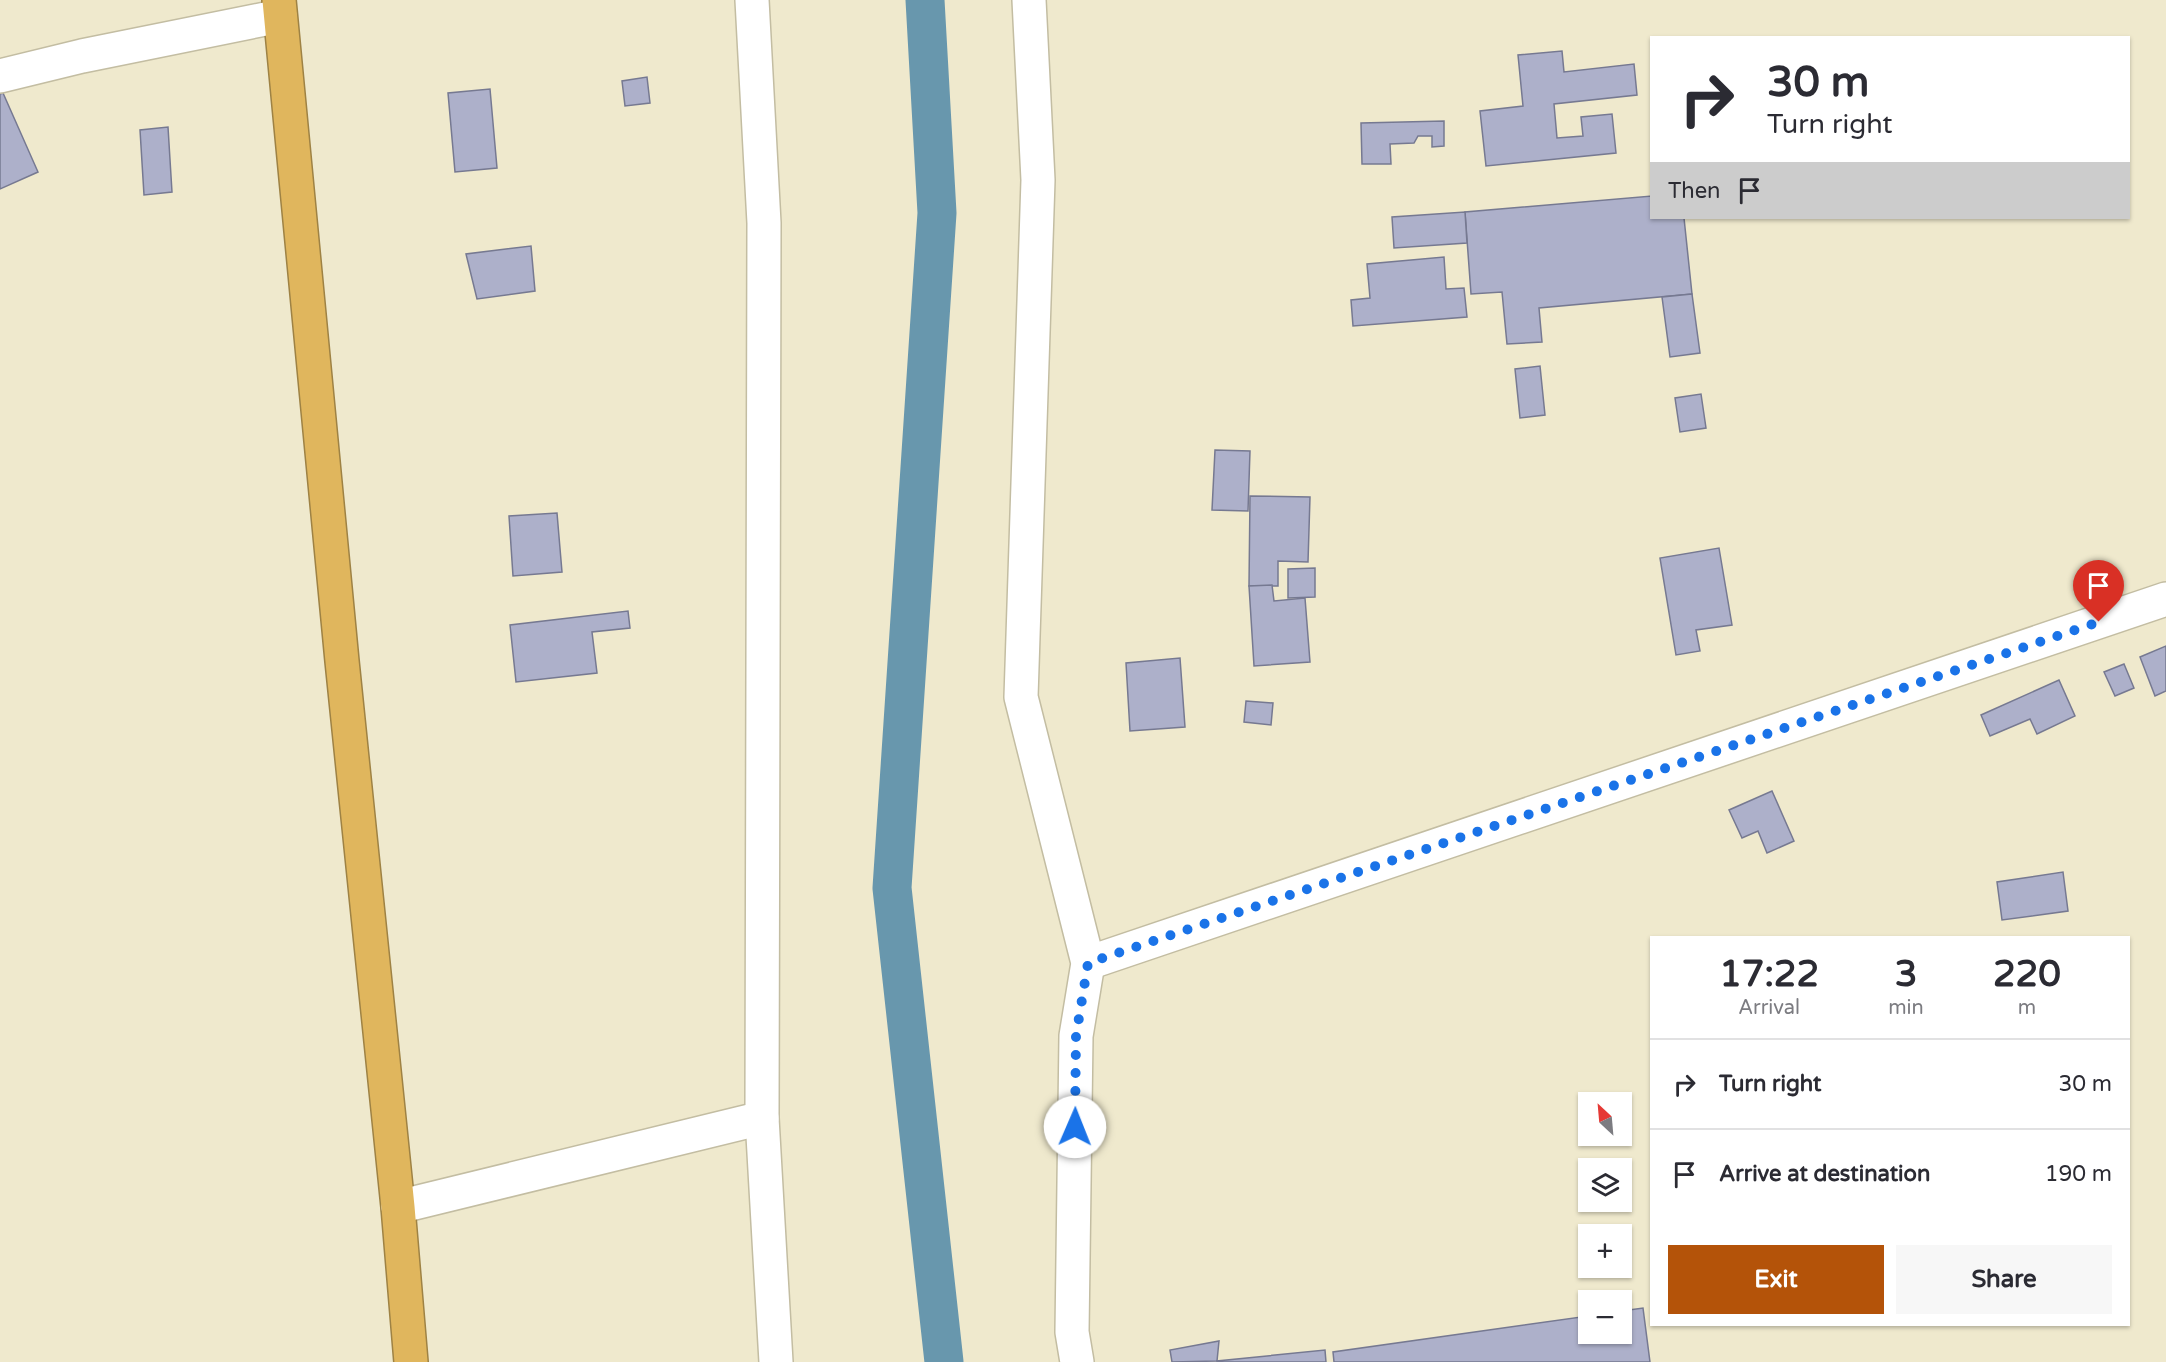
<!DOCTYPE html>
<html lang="en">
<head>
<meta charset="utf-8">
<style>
	body { margin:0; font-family:"Varela Round",sans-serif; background:#f7f7f7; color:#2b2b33; height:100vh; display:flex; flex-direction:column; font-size:22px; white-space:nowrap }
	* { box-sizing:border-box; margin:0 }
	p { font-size:20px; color:#7c7c81 }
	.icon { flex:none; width:33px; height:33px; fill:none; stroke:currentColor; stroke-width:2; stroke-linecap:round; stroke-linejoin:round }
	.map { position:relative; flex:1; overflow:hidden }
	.drawer { position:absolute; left:1650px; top:936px; width:480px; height:390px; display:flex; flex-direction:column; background:#fff; border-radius:0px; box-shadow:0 2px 4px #0004 }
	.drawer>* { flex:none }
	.hud { position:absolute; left:1650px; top:36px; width:480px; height:183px; border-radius:0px; box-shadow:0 2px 4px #0004; background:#fff; color:#2b2b33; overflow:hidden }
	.needle { width:39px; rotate:334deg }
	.tools { position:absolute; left:1578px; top:1092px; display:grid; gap:12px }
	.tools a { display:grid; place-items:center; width:54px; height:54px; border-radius:0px; background:#fff; box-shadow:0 2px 4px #0004; font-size:30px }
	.pin { position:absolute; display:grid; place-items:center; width:51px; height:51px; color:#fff; margin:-62px -26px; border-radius:50% 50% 50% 0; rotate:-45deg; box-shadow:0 0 6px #0007 }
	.pin .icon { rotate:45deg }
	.me { position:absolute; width:66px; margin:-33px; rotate:1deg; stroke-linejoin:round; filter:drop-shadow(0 0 4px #0008) }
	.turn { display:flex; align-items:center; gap:21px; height:126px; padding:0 18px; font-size:27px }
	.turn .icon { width:78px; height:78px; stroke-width:2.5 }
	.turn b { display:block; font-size:42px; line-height:51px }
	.then { display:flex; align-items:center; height:57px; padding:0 18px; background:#0003; gap:12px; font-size:22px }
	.eta { display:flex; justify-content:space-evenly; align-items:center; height:102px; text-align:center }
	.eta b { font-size:36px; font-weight:700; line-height:42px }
	.cta { display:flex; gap:12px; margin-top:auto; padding:12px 18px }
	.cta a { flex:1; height:69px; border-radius:0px; background:#b45309; color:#fff; font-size:24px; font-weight:700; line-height:69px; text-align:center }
	.cta a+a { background:#f7f7f7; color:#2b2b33 }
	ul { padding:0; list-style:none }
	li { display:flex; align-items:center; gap:18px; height:90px; padding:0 18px; border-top:2px solid #e1e1e2 }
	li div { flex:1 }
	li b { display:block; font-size:22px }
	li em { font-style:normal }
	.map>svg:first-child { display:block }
</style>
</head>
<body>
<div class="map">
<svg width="2166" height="1362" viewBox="0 0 2166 1362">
	<rect width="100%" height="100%" fill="#efe9cd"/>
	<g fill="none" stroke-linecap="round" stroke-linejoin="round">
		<path stroke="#6897ad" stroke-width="39" d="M 925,0 L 937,213 L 892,888 L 944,1362"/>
	</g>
	<g fill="#adb0ca" stroke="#767991" stroke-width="1.5">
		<path d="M 1562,51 L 1564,72 L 1634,64 L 1637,95 L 1554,104 L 1557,138 L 1583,136 L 1581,117 L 1612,114 L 1616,153 L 1486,166 L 1480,111 L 1523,106 L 1518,55 Z"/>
		<path d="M 647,77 L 650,103 L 625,106 L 622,81 Z"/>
		<path d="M 490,89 L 497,168 L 455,172 L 448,93 Z"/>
		<path d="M 3,93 L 38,172 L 0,189 L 0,94 Z"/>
		<path d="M 1444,121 L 1444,146 L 1432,147 L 1432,136 L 1418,136 L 1414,143 L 1390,144 L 1391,164 L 1362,164 L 1361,123 Z"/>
		<path d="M 168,127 L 172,192 L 144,195 L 140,130 Z"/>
		<path d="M 1652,196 L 1652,218 L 1684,218 L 1692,294 L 1539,308 L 1542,342 L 1507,344 L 1502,292 L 1471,294 L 1465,212 Z"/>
		<path d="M 1465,212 L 1467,243 L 1394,248 L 1392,217 Z"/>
		<path d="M 531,246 L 535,291 L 477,299 L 466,254 Z"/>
		<path d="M 1444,257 L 1446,289 L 1464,288 L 1467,317 L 1353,326 L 1351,300 L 1370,298 L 1367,264 Z"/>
		<path d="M 1692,294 L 1700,353 L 1670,357 L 1662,297 Z"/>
		<path d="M 1540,366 L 1545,415 L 1520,418 L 1515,369 Z"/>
		<path d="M 1701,394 L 1706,428 L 1680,432 L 1675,398 Z"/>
		<path d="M 1215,450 L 1250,451 L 1248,511 L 1212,510 Z"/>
		<path d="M 1250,496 L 1310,497 L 1308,562 L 1278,561 L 1278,586 L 1249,586 Z"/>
		<path d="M 557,513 L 562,572 L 513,576 L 509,516 Z"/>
		<path d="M 1719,548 L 1732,625 L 1696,630 L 1700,651 L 1676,655 L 1660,558 Z"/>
		<path d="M 1315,568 L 1315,597 L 1288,598 L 1288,569 Z"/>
		<path d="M 1272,585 L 1274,601 L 1305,598 L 1310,662 L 1254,666 L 1249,586 Z"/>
		<path d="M 628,611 L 630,628 L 592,632 L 597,673 L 516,682 L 510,625 Z"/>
		<path d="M 2166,646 L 2166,691 L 2155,696 L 2140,657 Z"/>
		<path d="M 1180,658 L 1185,727 L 1130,731 L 1126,663 Z"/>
		<path d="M 2124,664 L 2134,688 L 2115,696 L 2104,672 Z"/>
		<path d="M 2059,680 L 2075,716 L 2037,734 L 2030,719 L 1990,736 L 1981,715 Z"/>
		<path d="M 1246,701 L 1273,703 L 1271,725 L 1244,722 Z"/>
		<path d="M 1772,791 L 1794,841 L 1767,853 L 1758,831 L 1742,838 L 1729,810 Z"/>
		<path d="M 2063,872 L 2068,911 L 2002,920 L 1997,882 Z"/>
		<path d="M 1643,1308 L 1650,1362 L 1334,1362 L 1333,1352 L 1588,1316 L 1588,1334 L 1622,1334 L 1622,1311 Z"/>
		<path d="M 1219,1341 L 1217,1361 L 1172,1362 L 1170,1350 Z"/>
		<path d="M 1325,1350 L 1326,1362 L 1217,1362 L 1217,1361 Z"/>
	</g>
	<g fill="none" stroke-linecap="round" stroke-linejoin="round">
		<defs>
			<g id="street">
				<path d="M 752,0 L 764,223 L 762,1118 L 776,1362"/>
				<path d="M 1029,0 L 1038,180 L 1021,697 L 1088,963 L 1076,1036 L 1072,1332 L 1077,1362"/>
				<path d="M 0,76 L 82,56 L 280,16"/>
				<path d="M 1088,963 L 2166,599"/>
				<path d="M 398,1207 L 762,1118"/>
			</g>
			<path id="highway" d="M 279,0 L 342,661 L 398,1207 L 411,1362"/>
		</defs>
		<use href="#street" stroke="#c3bda2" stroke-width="36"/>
		<use href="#highway" stroke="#9e8244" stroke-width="36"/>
		<use href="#street" stroke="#fff" stroke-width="33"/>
		<use href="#highway" stroke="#e0b65d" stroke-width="33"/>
	</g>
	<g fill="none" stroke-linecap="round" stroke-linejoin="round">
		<path stroke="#1a73e8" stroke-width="10" stroke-dasharray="0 18" d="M 1075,1127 L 1076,1036 L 1088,963 L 2099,622"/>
	</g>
</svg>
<div class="tools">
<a><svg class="needle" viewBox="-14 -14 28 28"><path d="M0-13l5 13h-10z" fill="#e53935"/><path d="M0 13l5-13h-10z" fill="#7c7c81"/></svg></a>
<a><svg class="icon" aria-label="layers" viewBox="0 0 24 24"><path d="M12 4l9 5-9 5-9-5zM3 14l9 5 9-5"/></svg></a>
<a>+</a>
<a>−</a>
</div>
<div class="pin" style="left:2099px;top:622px;background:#d93025"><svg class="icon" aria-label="arrive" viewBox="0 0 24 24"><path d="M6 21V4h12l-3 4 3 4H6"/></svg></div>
<svg class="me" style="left:1075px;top:1127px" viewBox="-20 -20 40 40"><circle r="19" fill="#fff"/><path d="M0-13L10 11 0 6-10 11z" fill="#1a73e8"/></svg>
<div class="hud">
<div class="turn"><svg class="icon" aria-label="right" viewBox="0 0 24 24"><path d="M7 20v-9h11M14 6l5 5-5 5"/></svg><div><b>30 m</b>Turn right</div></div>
<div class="then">Then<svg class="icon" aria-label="arrive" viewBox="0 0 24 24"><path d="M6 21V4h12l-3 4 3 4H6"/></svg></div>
</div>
<section class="drawer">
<div class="eta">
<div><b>17:22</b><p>Arrival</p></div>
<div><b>3</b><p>min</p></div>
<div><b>220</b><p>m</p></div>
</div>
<ul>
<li><svg class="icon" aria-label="right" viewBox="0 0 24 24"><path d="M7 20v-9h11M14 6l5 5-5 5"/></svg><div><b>Turn right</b></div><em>30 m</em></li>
<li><svg class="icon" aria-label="arrive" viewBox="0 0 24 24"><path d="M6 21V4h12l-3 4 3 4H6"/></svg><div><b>Arrive at destination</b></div><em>190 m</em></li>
</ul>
<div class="cta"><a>Exit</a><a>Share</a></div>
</section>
</div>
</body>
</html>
